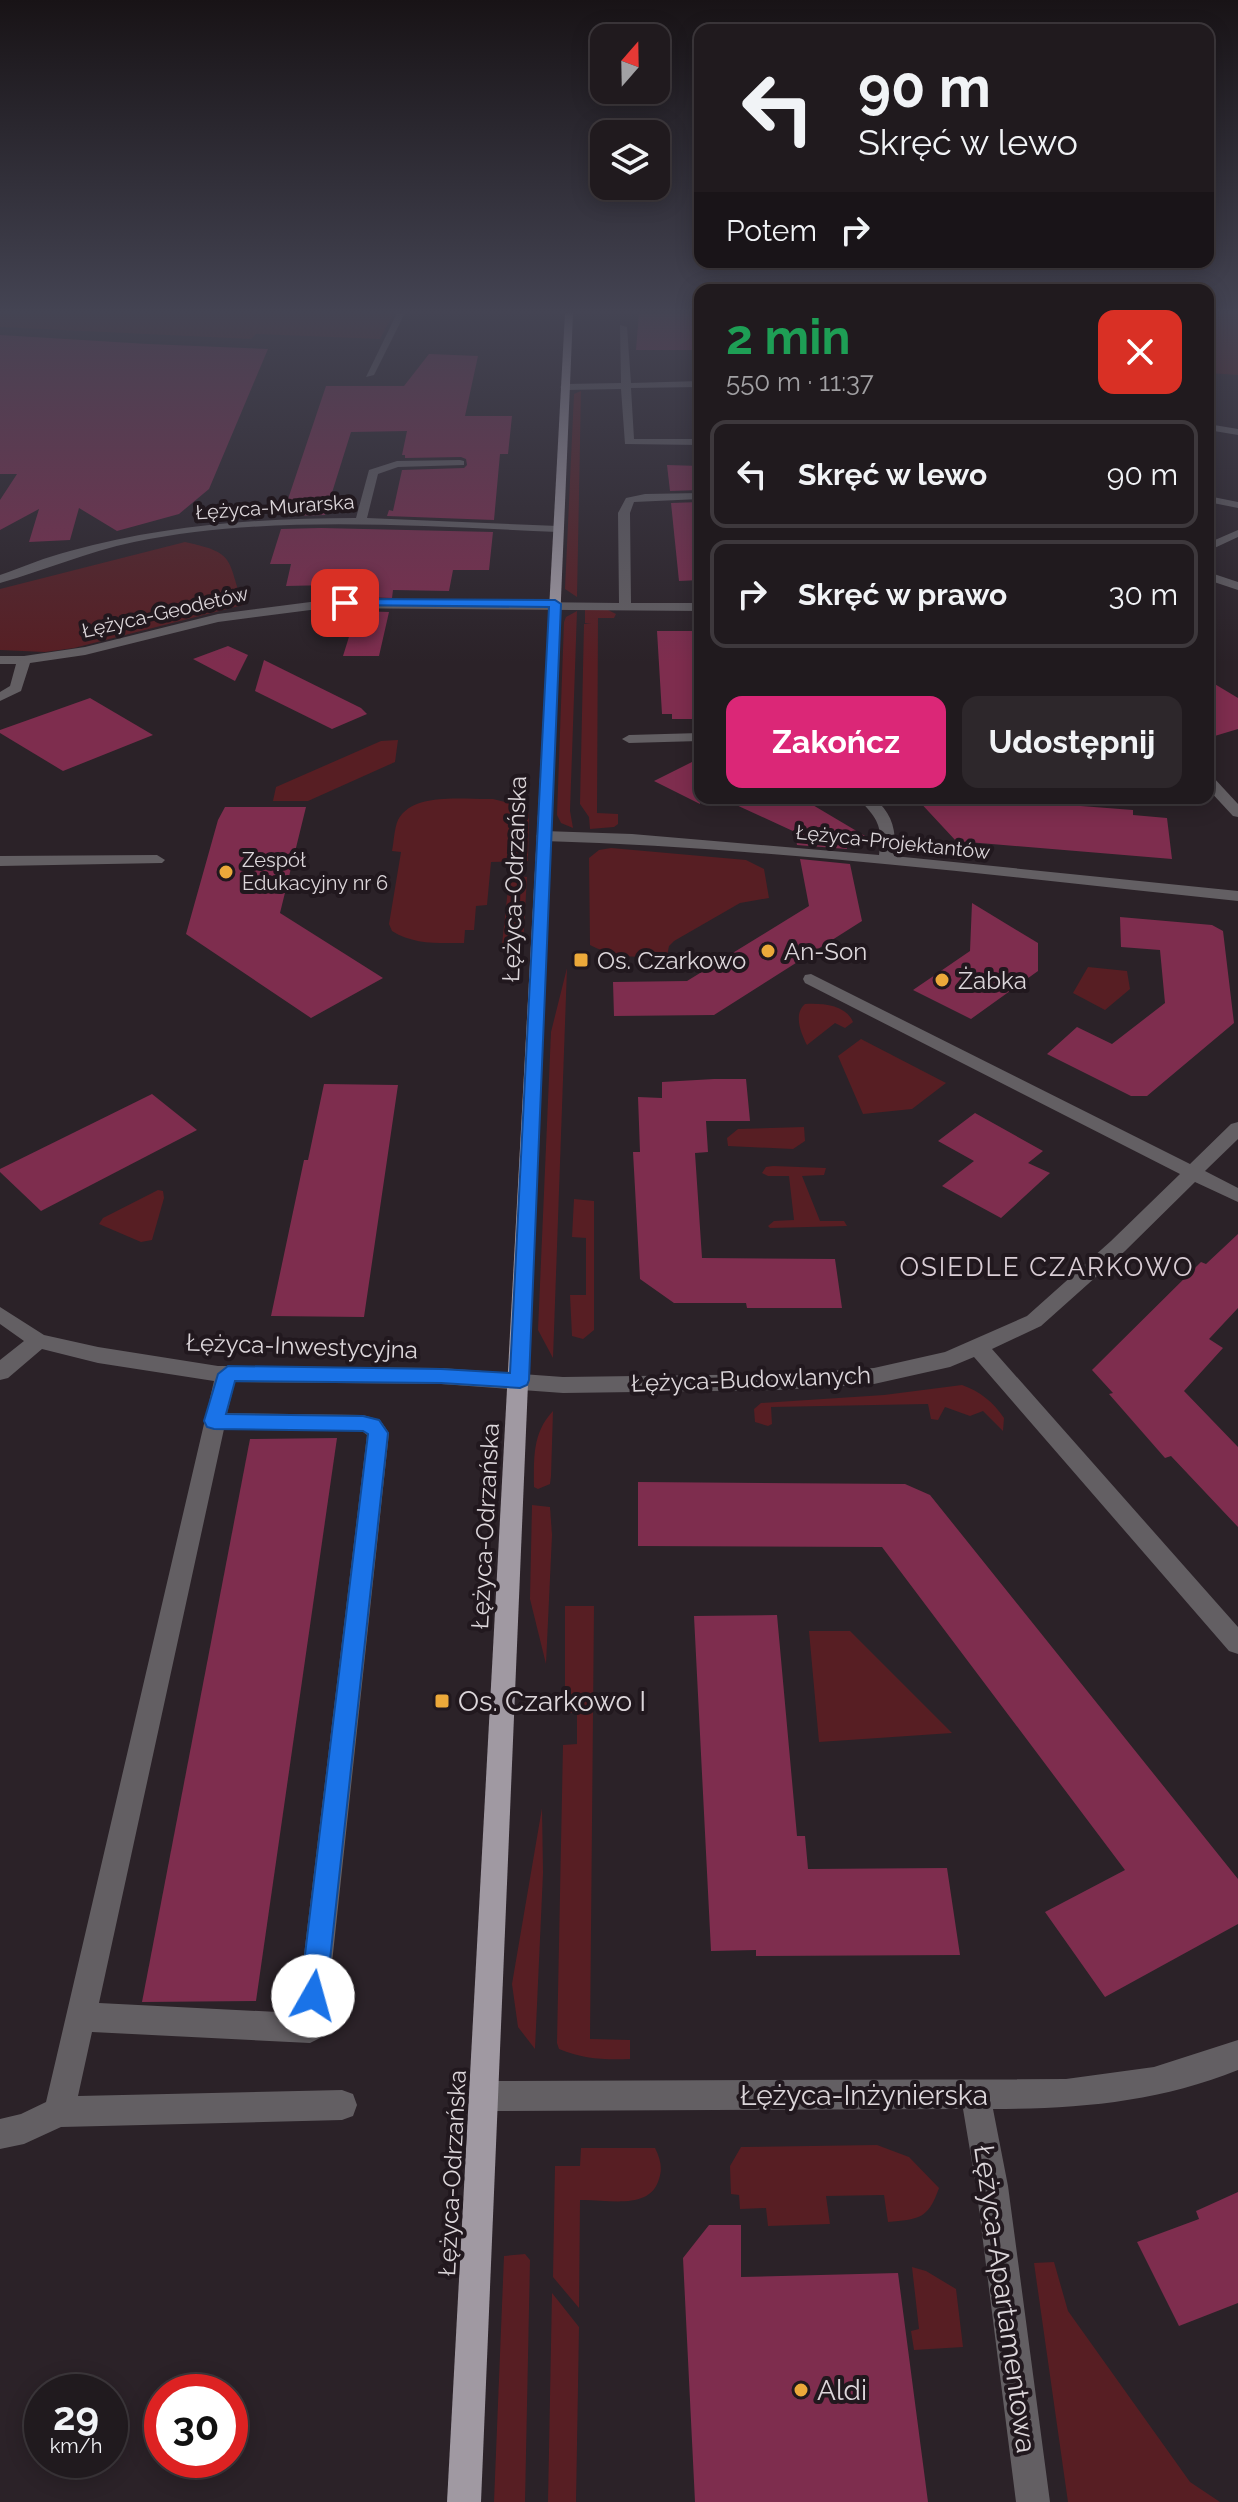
<!DOCTYPE html>
<html lang="pl">
<head>
<meta charset="utf-8">
<style>
	body { margin:0; font-family:Raleway,sans-serif; background:#2d272b; color:#f1f3f6; height:100vh; display:flex; flex-direction:column; font-size:30px; white-space:nowrap }
	* { box-sizing:border-box; margin:0 }
	p { font-size:26px; color:#a2a1a4 }
	.icon { flex:none; width:44px; height:44px; fill:none; stroke:currentColor; stroke-width:2; stroke-linecap:round; stroke-linejoin:round }
	.map { position:relative; flex:1; overflow:hidden }
	.drawer { position:absolute; left:694px; top:284px; width:520px; height:520px; display:flex; flex-direction:column; background:#201a1e; border-radius:16px; box-shadow:0 4px 20px #0003,0 0 0 2px #3d383c }
	.drawer>* { flex:none }
	.banner { position:absolute; left:694px; top:24px; width:520px; height:244px; border-radius:16px; box-shadow:0 4px 20px #0003,0 0 0 2px #3d383c; background:#201a1e; color:#f1f3f6; overflow:hidden }
	.needle { width:52px; rotate:20deg }
	.controls { position:absolute; left:590px; top:24px; display:grid; gap:16px }
	.controls a { display:grid; place-items:center; width:80px; height:80px; border-radius:16px; background:#201a1e; box-shadow:0 4px 20px #0003,0 0 0 2px #3d383c; font-size:40px }
	.speed { position:absolute; left:24px; top:2374px; display:flex; gap:16px; font-size:40px; font-weight:700; text-align:center }
	.speed>* { display:grid; place-content:center; width:104px; height:104px; border-radius:50%; background:#201a1e; box-shadow:0 4px 20px #0003,0 0 0 2px #3d383c; line-height:1 }
	.speed small { font-size:20px; font-weight:400 }
	.speed .limit { border:12px solid #d22; background:#fff; color:#111 }
	.pin { position:absolute; display:grid; place-items:center; width:68px; height:68px; color:#fff; margin:-34px; border-radius:16px; box-shadow:0 4px 12px #0006 }
	.me { position:absolute; width:88px; margin:-44px; rotate:7deg; stroke-linejoin:round; filter:drop-shadow(0 0 6px #0008) }
	.turn { display:flex; align-items:center; gap:28px; height:168px; padding:0 32px; font-size:36px }
	.turn .icon { width:104px; height:104px; stroke-width:2.5 }
	.turn b { display:block; font-size:56px; line-height:68px }
	.then { display:flex; align-items:center; height:76px; padding:0 32px; background:#0003; gap:16px; font-size:30px }
	.round { display:grid; place-items:center; flex:none; width:84px; height:84px; border-radius:16px; background:#2d272b }
	.summary { display:flex; align-items:center; justify-content:space-between; height:136px; padding:0 32px }
	h1 { font-size:48px; font-weight:700; line-height:60px; color:#1e9e55 }
	.cta { display:flex; gap:16px; margin-top:auto; padding:16px 32px }
	.cta a { flex:1; height:92px; border-radius:16px; background:#db2777; color:#fff; font-size:32px; font-weight:700; line-height:92px; text-align:center }
	.cta a+a { background:#2d272b; color:#f1f3f6 }
	ul { padding:0; list-style:none }
	li { display:flex; align-items:center; gap:24px; height:108px; margin:0 16px 12px; padding:0 16px; border:4px solid #3d383c; border-radius:16px }
	li div { flex:1 }
	li b { display:block; font-size:30px }
	li em { font-style:normal }
	.map>svg:first-child { display:block }
</style>
</head>
<body>
<div class="map">
<svg width="1238" height="2502" viewBox="0 0 1238 2502">
	<rect width="100%" height="100%" fill="#2b2228"/>
	<g fill="#571e23">
		<path d="M 0,313 L 394,313 L 380,339 L 256,334 L 251,339 L 0,327 Z"/>
		<path d="M 1208,313 L 1238,313 L 1238,375 L 1208,373 Z"/>
		<path d="M 581,391 L 577,597 L 565,589 L 574,394 Z"/>
		<path d="M 185,542 C 236,553 227,558 243,605 L 74,648 L 45,652 L 0,650 L 0,589 Z"/>
		<path d="M 585,609 L 608,610 L 616,614 L 614,618 L 598,618 L 597,813 L 618,814 L 618,824 L 614,827 L 590,829 L 589,817 L 580,804 L 584,624 L 591,623 L 585,623 Z"/>
		<path d="M 577,611 L 570,811 L 573,828 L 561,823 L 557,815 L 564,622 L 566,617 Z"/>
		<path d="M 398,740 L 395,762 L 308,801 L 273,801 L 276,787 L 381,741 Z"/>
		<path d="M 493,799 L 513,804 L 529,814 L 528,861 L 491,862 L 487,905 L 476,906 L 474,930 L 465,930 L 464,943 C 439,943 414,945 392,931 L 389,924 L 401,852 L 392,851 C 394,842 394,829 398,820 C 413,791 466,800 493,799 Z"/>
		<path d="M 611,848 L 746,860 L 764,869 L 769,898 L 740,903 L 674,941 L 669,946 L 667,956 C 639,958 615,958 590,945 L 589,858 L 599,850 Z"/>
		<path d="M 515,876 L 527,877 L 523,946 L 520,955 L 513,959 L 515,952 L 502,945 L 509,879 Z"/>
		<path d="M 1088,967 L 1127,971 L 1130,989 L 1105,1010 L 1073,993 Z"/>
		<path d="M 567,968 L 553,1358 L 538,1330 L 551,1032 Z"/>
		<path d="M 805,1004 C 823,1003 846,1005 853,1022 L 845,1028 L 835,1023 L 807,1045 C 801,1033 793,1014 805,1004 Z"/>
		<path d="M 861,1039 L 946,1083 L 912,1109 L 863,1114 L 838,1056 Z"/>
		<path d="M 804,1127 L 805,1141 L 793,1149 L 728,1146 L 727,1138 L 738,1129 Z"/>
		<path d="M 773,1166 L 826,1168 L 824,1175 L 802,1176 L 820,1221 L 844,1221 L 847,1226 L 770,1228 L 768,1226 L 774,1221 L 794,1220 L 789,1176 L 768,1176 L 762,1173 L 766,1167 Z"/>
		<path d="M 158,1190 L 163,1191 L 164,1198 L 152,1240 L 141,1242 L 99,1224 L 103,1218 Z"/>
		<path d="M 574,1199 L 594,1201 L 594,1330 L 583,1339 L 572,1336 L 570,1295 L 586,1295 L 586,1238 L 572,1237 Z"/>
		<path d="M 962,1385 C 981,1392 993,1402 1004,1418 L 1003,1431 L 983,1411 L 970,1416 L 945,1407 L 938,1420 L 931,1419 L 928,1404 L 771,1407 L 772,1424 L 768,1426 L 755,1422 L 754,1409 L 761,1403 L 884,1395 Z"/>
		<path d="M 553,1411 L 551,1476 L 550,1484 L 538,1489 L 534,1487 C 534,1459 532,1433 553,1411 Z"/>
		<path d="M 532,1505 L 550,1507 L 552,1535 L 546,1664 L 530,1599 Z"/>
		<path d="M 565,1606 L 594,1606 L 590,2039 L 630,2040 L 630,2059 C 604,2060 583,2059 559,2049 L 557,2043 L 563,1745 L 577,1744 L 577,1713 L 565,1713 Z"/>
		<path d="M 809,1631 L 850,1631 L 952,1733 L 819,1742 Z"/>
		<path d="M 542,1808 L 543,1873 L 535,2049 L 518,2027 L 512,1984 Z"/>
		<path d="M 877,2145 L 909,2157 L 939,2188 C 928,2220 918,2219 888,2222 L 884,2195 L 826,2196 L 830,2224 L 768,2226 L 766,2208 L 740,2209 L 739,2195 L 731,2194 L 730,2166 L 741,2147 Z"/>
		<path d="M 581,2148 L 655,2148 C 660,2158 663,2168 659,2179 C 650,2211 607,2199 580,2200 L 579,2308 L 553,2277 L 555,2166 L 580,2166 Z"/>
		<path d="M 525,2254 L 530,2260 L 525,2502 L 494,2502 L 504,2256 Z"/>
		<path d="M 1054,2262 L 1068,2311 L 1190,2482 L 1220,2502 L 1068,2502 L 1034,2263 Z"/>
		<path d="M 912,2267 L 926,2271 L 956,2289 L 963,2347 L 914,2350 L 911,2331 L 919,2329 Z"/>
		<path d="M 552,2293 L 579,2327 L 576,2502 L 548,2502 Z"/>
	</g>
	<g fill="#7e2d4e">
		<path d="M 639,313 L 700,313 L 700,350 L 636,350 Z"/>
		<path d="M 0,335 L 148,344 L 268,349 L 209,489 L 179,514 L 117,531 L 79,508 L 70,540 L 29,542 L 39,509 L 0,530 L 0,500 L 17,474 L 0,474 Z"/>
		<path d="M 429,354 L 478,356 L 465,416 L 512,416 L 508,454 L 500,454 L 494,520 L 387,516 L 389,510 L 393,511 L 402,470 L 464,468 L 467,465 L 466,459 L 461,457 L 405,458 L 405,455 L 402,455 L 407,431 L 351,432 L 325,515 L 285,516 L 288,505 L 286,505 L 326,386 L 404,386 Z"/>
		<path d="M 667,465 L 700,466 L 700,490 L 670,491 Z"/>
		<path d="M 700,502 L 700,580 L 679,581 L 671,503 Z"/>
		<path d="M 321,528 L 493,532 L 489,570 L 453,570 L 449,591 L 393,590 L 392,598 L 361,597 L 364,590 L 330,590 L 331,585 L 286,586 L 291,564 L 270,564 L 281,529 Z"/>
		<path d="M 357,611 L 389,612 L 379,656 L 343,656 Z"/>
		<path d="M 657,631 L 700,631 L 700,719 L 672,719 L 672,714 L 662,714 Z"/>
		<path d="M 228,646 L 248,655 L 235,681 L 193,659 Z"/>
		<path d="M 264,660 L 361,708 L 367,714 L 332,729 L 255,691 Z"/>
		<path d="M 1208,680 L 1238,698 L 1238,729 L 1208,738 Z"/>
		<path d="M 90,698 L 153,735 L 63,771 L 0,733 L 0,730 Z"/>
		<path d="M 700,758 L 700,804 L 654,781 Z"/>
		<path d="M 721,798 L 801,798 L 865,836 L 846,844 L 847,849 L 797,845 L 795,832 Z"/>
		<path d="M 916,798 L 978,798 L 1133,810 L 1133,815 L 1167,818 L 1172,859 L 956,841 Z"/>
		<path d="M 225,807 L 306,807 L 280,913 L 383,978 L 311,1018 L 186,934 L 218,820 Z"/>
		<path d="M 800,859 L 850,864 L 862,921 L 714,1015 L 614,1016 L 613,982 L 687,981 L 809,906 Z"/>
		<path d="M 972,903 L 1038,943 L 1038,971 L 971,1019 L 913,990 L 970,951 Z"/>
		<path d="M 1120,917 L 1212,925 L 1223,931 L 1234,1023 L 1147,1096 L 1131,1096 L 1047,1054 L 1077,1027 L 1112,1044 L 1165,1003 L 1160,950 L 1121,947 Z"/>
		<path d="M 714,1079 L 746,1079 L 750,1121 L 706,1121 L 708,1152 L 695,1153 L 702,1258 L 835,1259 L 842,1308 L 747,1308 L 746,1303 L 674,1303 L 640,1279 L 633,1152 L 640,1152 L 638,1097 L 662,1098 L 662,1082 Z"/>
		<path d="M 324,1084 L 398,1085 L 364,1317 L 271,1316 L 304,1160 L 308,1160 Z"/>
		<path d="M 152,1094 L 197,1130 L 41,1211 L 0,1172 L 0,1169 Z"/>
		<path d="M 975,1113 L 1043,1151 L 1028,1163 L 1050,1173 L 1001,1218 L 942,1186 L 974,1161 L 938,1141 Z"/>
		<path d="M 1238,1234 L 1238,1308 L 1209,1339 L 1223,1348 L 1184,1391 L 1238,1447 L 1238,1527 L 1171,1456 L 1165,1458 L 1109,1394 L 1113,1393 L 1092,1370 L 1201,1262 L 1206,1264 Z"/>
		<path d="M 337,1438 L 256,2001 L 142,2002 L 250,1439 Z"/>
		<path d="M 638,1482 L 905,1484 L 930,1495 L 1238,1879 L 1238,1924 L 1105,1997 L 1045,1912 L 1125,1870 L 882,1547 L 638,1546 Z"/>
		<path d="M 777,1615 L 797,1836 L 805,1836 L 808,1869 L 947,1868 L 960,1955 L 756,1956 L 756,1950 L 711,1951 L 694,1616 Z"/>
		<path d="M 1238,2192 L 1238,2303 L 1179,2326 L 1137,2242 L 1199,2219 L 1196,2211 Z"/>
		<path d="M 709,2225 L 741,2225 L 741,2277 L 898,2273 L 928,2502 L 695,2502 L 683,2258 Z"/>
	</g>
	<g fill="none" stroke-linecap="round" stroke-linejoin="round">
		<g fill="#635f63" fill-rule="evenodd">
			<path d="M 397,313 L 405,313 L 374,375 L 366,377 Z"/>
			<path d="M 620,325 L 627,327 L 631,383 L 700,381 L 700,387 L 631,388 L 634,439 L 700,439 L 700,445 L 625,444 L 621,389 L 565,390 L 560,387 L 565,384 L 621,383 Z"/>
			<path d="M 1208,424 L 1238,429 L 1238,435 L 1208,430 Z"/>
			<path d="M 460,460 L 464,461 L 464,465 L 398,467 L 378,474 L 367,518 L 558,526 L 564,529 L 558,532 C 417,526 273,514 134,542 C 87,552 45,570 0,583 L 0,575 C 23,567 46,557 70,551 C 164,525 259,518 356,518 L 369,470 L 397,461 Z"/>
			<path d="M 700,493 L 700,499 L 634,502 L 630,513 L 631,603 L 700,603 L 700,611 L 326,608 L 218,622 L 85,655 L 30,663 L 21,691 L 0,701 L 0,692 L 10,686 L 16,664 L 0,664 L 0,656 L 24,656 L 85,647 L 218,614 L 326,600 L 619,603 L 618,513 L 626,498 L 645,494 Z"/>
			<path d="M 1208,496 L 1238,502 L 1238,508 L 1208,502 Z"/>
			<path d="M 1238,530 L 1238,537 L 1208,551 L 1208,543 Z"/>
			<path d="M 1208,572 L 1238,582 L 1238,590 L 1208,580 Z"/>
			<path d="M 700,733 L 700,741 L 629,743 L 622,739 L 629,735 Z"/>
			<path d="M 1208,776 L 1213,777 L 1238,804 L 1238,817 L 1233,816 L 1208,789 Z"/>
			<path d="M 858,798 L 874,798 C 893,814 897,832 894,856 L 1238,891 L 1238,901 C 1007,877 776,848 544,841 L 536,836 L 544,831 L 632,834 L 879,855 C 883,824 877,819 858,798 Z"/>
			<path d="M 157,855 L 165,860 L 162,863 L 0,866 L 0,856 Z"/>
			<path d="M 811,974 L 1190,1164 L 1231,1124 L 1238,1122 L 1238,1139 L 1205,1171 L 1238,1188 L 1238,1202 L 1195,1182 L 1125,1251 L 1041,1326 L 992,1349 L 1238,1627 L 1238,1654 L 1229,1651 L 974,1357 L 950,1367 L 874,1384 L 780,1390 L 563,1393 L 441,1384 L 235,1382 L 227,1413 L 363,1415 L 380,1420 L 389,1433 L 325,2028 L 320,2038 L 310,2043 L 92,2032 L 78,2096 L 342,2090 L 353,2094 L 357,2105 L 353,2116 L 342,2120 L 61,2127 L 24,2144 L 0,2149 L 0,2119 L 21,2114 L 46,2102 L 214,1381 L 98,1363 L 42,1349 L 8,1378 L 0,1380 L 0,1360 L 24,1341 L 0,1324 L 0,1307 L 44,1335 L 98,1347 L 218,1366 L 441,1368 L 563,1377 L 780,1374 L 874,1368 L 945,1352 L 1027,1316 L 1111,1241 L 1180,1174 L 805,983 L 803,979 L 805,975 ZM 224,1429 L 362,1431 L 367,1435 L 297,2013 L 99,2003 Z"/>
			<path d="M 1238,2040 L 1238,2070 C 1158,2102 1079,2109 993,2109 L 1008,2186 L 1050,2502 L 1016,2502 L 976,2186 L 963,2109 L 484,2111 L 473,2107 L 469,2096 L 473,2085 L 484,2081 L 1066,2079 L 1154,2067 Z"/>
		</g>
		<path fill="#a099a2" fill-rule="evenodd" d="M 565,313 L 573,313 L 481,2502 L 447,2502 Z"/>
	</g>
	<linearGradient id="sky" x2="0" y2="1"><stop stop-color="#181316"/><stop offset="0.47" stop-color="#444453"/><stop offset="1" stop-color="#444453" stop-opacity="0"/></linearGradient>
	<rect width="1238" height="663" fill="url(#sky)"/>
	<path fill="#1a73e8" stroke="#114b97" stroke-width="2" d="M 345,599 L 555,600 L 561,604 L 529,1380 L 527,1385 L 520,1388 L 441,1383 L 235,1381 L 226,1414 L 363,1416 L 379,1420 L 388,1433 L 326,1996 L 322,2006 L 313,2009 L 304,2006 L 300,1996 L 368,1434 L 363,1431 L 214,1429 L 207,1427 L 204,1421 L 218,1374 L 228,1366 L 441,1369 L 510,1373 L 549,607 L 341,605 L 340,603 Z"/>
	<g fill="#eca93a" stroke="#21181e" stroke-width="3">
		<circle cx="226" cy="872" r="8"/>
		<circle cx="768" cy="951" r="8"/>
		<rect x="573" y="952" width="16" height="16" rx="4"/>
		<circle cx="942" cy="980" r="8"/>
		<rect x="434" y="1693" width="16" height="16" rx="4"/>
		<circle cx="801" cy="2390" r="8"/>
	</g>
	<g text-anchor="middle" dominant-baseline="central" stroke-width="8" stroke-linejoin="round" paint-order="stroke">
		<g font-size="20" fill="#dcd6da" stroke="#21181e">
			<text transform="translate(275 507) rotate(-4)">Łężyca-Murarska</text>
			<text transform="translate(165 612) rotate(-13)">Łężyca-Geodetów</text>
			<text transform="translate(893 842) rotate(6)">Łężyca-Projektantów</text>
		</g>
		<g font-size="20" fill="#dcd6da" stroke="#21181e" text-anchor="start">
			<text x="242" y="860">Zespół<tspan x="242" dy="23">Edukacyjny nr 6</tspan></text>
		</g>
		<g font-size="24" fill="#dcd6da" stroke="#21181e">
			<text transform="translate(514 879) rotate(-88)">Łężyca-Odrzańska</text>
			<text transform="translate(302 1346) rotate(2)">Łężyca-Inwestycyjna</text>
			<text transform="translate(751 1379) rotate(-2)">Łężyca-Budowlanych</text>
			<text transform="translate(485 1526) rotate(-87)">Łężyca-Odrzańska</text>
			<text transform="translate(452 2173) rotate(-87)">Łężyca-Odrzańska</text>
		</g>
		<g font-size="24" fill="#dcd6da" stroke="#21181e" text-anchor="start">
			<text x="784" y="951">An-Son</text>
			<text x="597" y="960">Os. Czarkowo</text>
			<text x="958" y="980">Żabka</text>
		</g>
		<g font-size="26" letter-spacing="2" fill="#d9cdd5" stroke="#21181e">
			<text x="1047" y="1267">OSIEDLE CZARKOWO</text>
		</g>
		<g font-size="28" fill="#dcd6da" stroke="#21181e" text-anchor="start">
			<text x="458" y="1701">Os. Czarkowo I</text>
			<text x="817" y="2390">Aldi</text>
		</g>
		<g font-size="28" fill="#dcd6da" stroke="#21181e">
			<text x="864" y="2095">Łężyca-Inżynierska</text>
			<text transform="translate(1005 2299) rotate(82)">Łężyca-Apartamentowa</text>
		</g>
	</g>
</svg>
<div class="controls">
<a><svg class="needle" viewBox="-14 -14 28 28"><path d="M0-13l5 13h-10z" fill="#e53935"/><path d="M0 13l5-13h-10z" fill="#a2a1a4"/></svg></a>
<a><svg class="icon" aria-label="layers" viewBox="0 0 24 24"><path d="M12 4l9 5-9 5-9-5zM3 14l9 5 9-5"/></svg></a>
</div>
<div class="speed"><div>29<small>km/h</small></div><div class="limit">30</div></div>
<div class="pin" style="left:345px;top:603px;background:#d93025"><svg class="icon" aria-label="arrive" viewBox="0 0 24 24"><path d="M6 21V4h12l-3 4 3 4H6"/></svg></div>
<svg class="me" style="left:313px;top:1996px" viewBox="-20 -20 40 40"><circle r="19" fill="#fff"/><path d="M0-13L10 11 0 6-10 11z" fill="#1a73e8"/></svg>
<div class="banner">
<div class="turn"><svg class="icon" aria-label="left" viewBox="0 0 24 24"><path d="M17 20v-9H6M10 6l-5 5 5 5"/></svg><div><b>90 m</b>Skręć w lewo</div></div>
<div class="then">Potem<svg class="icon" aria-label="right" viewBox="0 0 24 24"><path d="M7 20v-9h11M14 6l5 5-5 5"/></svg></div>
</div>
<section class="drawer">
<div class="summary"><div><h1>2 min</h1><p>550 m · 11:37</p></div><a class="round" style="background:#d93025;color:#fff"><svg class="icon" aria-label="close" viewBox="0 0 24 24"><path d="M6 6l12 12M18 6L6 18"/></svg></a></div>
<ul>
<li><svg class="icon" aria-label="left" viewBox="0 0 24 24"><path d="M17 20v-9H6M10 6l-5 5 5 5"/></svg><div><b>Skręć w lewo</b></div><em>90 m</em></li>
<li><svg class="icon" aria-label="right" viewBox="0 0 24 24"><path d="M7 20v-9h11M14 6l5 5-5 5"/></svg><div><b>Skręć w prawo</b></div><em>30 m</em></li>
</ul>
<div class="cta"><a>Zakończ</a><a>Udostępnij</a></div>
</section>
</div>
</body>
</html>
